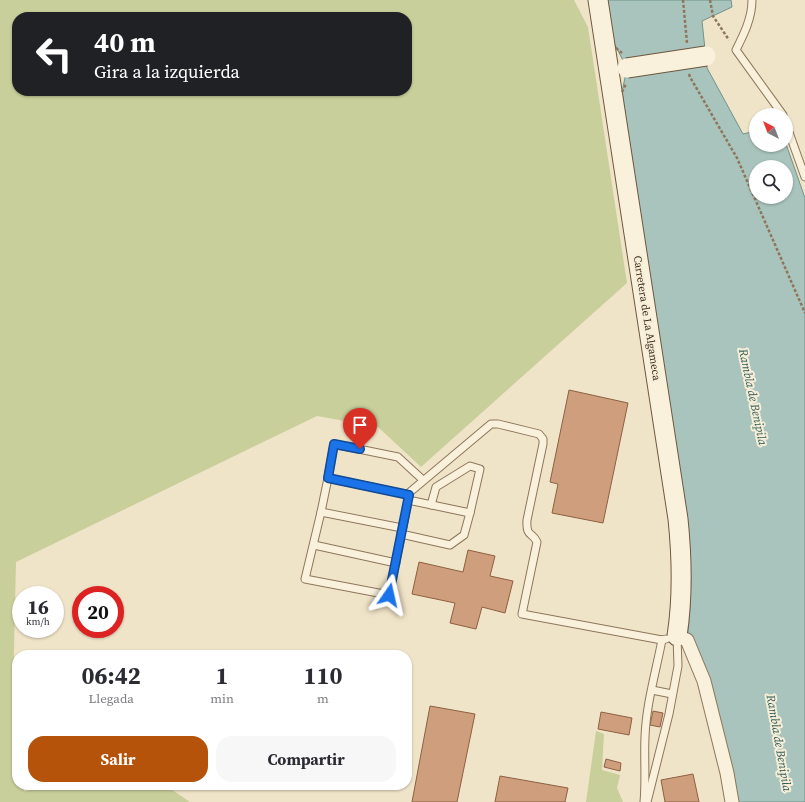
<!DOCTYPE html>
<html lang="es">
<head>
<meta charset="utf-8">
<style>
	body { margin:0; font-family:"Source Serif 4",serif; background:#f7f7f7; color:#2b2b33; height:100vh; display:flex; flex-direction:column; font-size:15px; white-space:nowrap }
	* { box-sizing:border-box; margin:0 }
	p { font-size:13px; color:#7c7c81 }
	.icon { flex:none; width:22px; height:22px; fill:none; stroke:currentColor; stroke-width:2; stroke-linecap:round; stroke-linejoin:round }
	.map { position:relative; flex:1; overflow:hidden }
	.details { position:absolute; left:12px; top:650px; width:400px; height:140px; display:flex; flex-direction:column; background:#fff; border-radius:16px; box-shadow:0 1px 3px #0004 }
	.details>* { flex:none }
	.top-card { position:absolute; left:12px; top:12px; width:400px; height:84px; border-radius:16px; box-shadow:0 1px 3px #0004; background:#202124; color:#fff; overflow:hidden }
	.needle { width:26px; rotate:318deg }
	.buttons { position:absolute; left:749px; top:108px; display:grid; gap:8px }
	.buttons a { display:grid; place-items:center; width:44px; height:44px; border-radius:50%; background:#fff; box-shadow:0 1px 3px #0004; font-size:20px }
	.speed { position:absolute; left:12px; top:586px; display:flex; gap:8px; font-size:20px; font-weight:700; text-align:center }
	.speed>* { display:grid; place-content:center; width:52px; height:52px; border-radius:50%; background:#fff; box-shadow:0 1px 3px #0004; line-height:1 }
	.speed small { font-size:10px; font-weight:400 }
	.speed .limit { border:6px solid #d22; background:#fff; color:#111 }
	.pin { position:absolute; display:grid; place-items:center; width:34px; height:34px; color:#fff; margin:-41px -17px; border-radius:50% 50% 50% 0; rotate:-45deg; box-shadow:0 0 4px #0007 }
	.pin .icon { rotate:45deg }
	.me { position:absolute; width:44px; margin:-22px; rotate:11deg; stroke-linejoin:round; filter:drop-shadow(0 0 3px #0008) }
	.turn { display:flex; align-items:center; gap:14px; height:84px; padding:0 16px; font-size:18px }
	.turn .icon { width:52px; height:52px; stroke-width:2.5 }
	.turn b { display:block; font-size:28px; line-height:34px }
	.eta { display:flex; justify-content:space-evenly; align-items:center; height:68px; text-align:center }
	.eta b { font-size:24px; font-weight:700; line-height:28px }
	.cta { display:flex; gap:8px; margin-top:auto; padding:8px 16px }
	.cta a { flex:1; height:46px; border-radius:16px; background:#b45309; color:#fff; font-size:16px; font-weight:700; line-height:46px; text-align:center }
	.cta a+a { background:#f7f7f7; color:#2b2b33 }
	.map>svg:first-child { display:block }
</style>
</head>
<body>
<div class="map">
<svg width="805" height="802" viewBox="0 0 805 802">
	<rect width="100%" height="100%" fill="#f0e4c8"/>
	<g fill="#c9cf9b" fill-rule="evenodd">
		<path d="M 0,0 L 574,0 L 588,27 L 627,283 L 421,467 L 378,427 L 317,416 L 16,562 L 13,694 L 17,731 L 17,785 L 23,785 L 24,791 L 62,785 L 165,785 L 190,802 L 0,802 ZM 17,17 L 407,17 L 407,91 L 17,91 Z"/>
		<path d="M 596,731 L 604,734 L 602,770 L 620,775 L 617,788 L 623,802 L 586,802 Z"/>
	</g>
	<path fill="#a9c4bc" stroke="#6f938a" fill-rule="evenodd" d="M 607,0 L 731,0 L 732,7 L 702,21 L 707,68 L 743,134 L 756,131 L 756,145 L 786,144 L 805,198 L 805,802 L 732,802 L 687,640 C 692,600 692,560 687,521 L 622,92 L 627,68 L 613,41 ZM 756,167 L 786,167 L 786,197 L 756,197 Z"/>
	<g fill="#cf9f7d" stroke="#8d5f41">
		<path d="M 569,390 L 628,403 L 603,523 L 552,513 L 558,484 L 550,482 Z"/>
		<path d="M 468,550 L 495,556 L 490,576 L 513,581 L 505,613 L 482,607 L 476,629 L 450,623 L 455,603 L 412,594 L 419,562 L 463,572 Z"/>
		<path d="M 430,706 L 475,714 L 457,802 L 412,802 Z"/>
		<path d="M 653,711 L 663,713 L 660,727 L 650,725 Z"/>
		<path d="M 601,712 L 632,718 L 629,735 L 598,729 Z"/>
		<path d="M 606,759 L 621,763 L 620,771 L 604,767 Z"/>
		<path d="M 693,774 L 699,802 L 665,802 L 661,780 Z"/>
		<path d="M 500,776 L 568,788 L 565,802 L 495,802 Z"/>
	</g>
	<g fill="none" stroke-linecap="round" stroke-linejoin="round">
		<defs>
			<g id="lane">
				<path d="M 752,0 C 752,18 744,34 736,50 L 783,115"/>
				<path d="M 786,124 L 805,177"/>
				<path d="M 328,478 L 334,444 L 398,457 L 423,480"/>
				<path d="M 431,505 L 436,487 L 470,466 L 480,469 L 470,513"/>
				<path d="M 321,512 L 328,478 L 409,495"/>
				<path d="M 402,528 L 321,512 L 305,579 L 389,595 L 410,492 L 491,424 L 498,424 L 539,434 L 543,439 L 543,444 L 527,520 C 526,538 532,531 537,542 L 522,614 L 662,640"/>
				<path d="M 401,534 L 450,545 L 464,535 L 470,513 L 408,500"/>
				<path d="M 314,545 L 396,563"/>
				<path d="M 652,690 L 672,694"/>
				<path d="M 644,802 C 646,780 644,759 645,737 C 646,705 656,671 662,640 L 666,639"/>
				<path d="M 647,802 L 669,714 L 678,666 L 677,637"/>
			</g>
			<path id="street" d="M 677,636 L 687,640 L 704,681 L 727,773 L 732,802"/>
			<path id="secondary" d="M 598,0 L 678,519 C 682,558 683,597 677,636"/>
		</defs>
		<use href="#lane" stroke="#8d765c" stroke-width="9"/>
		<use href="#street" stroke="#8d765c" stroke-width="15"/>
		<use href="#secondary" stroke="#6f573f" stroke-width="21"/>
		<g stroke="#8d765c" stroke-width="2.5" stroke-dasharray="3 2" stroke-linecap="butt">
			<path d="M 683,0 L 687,43"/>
			<path d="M 710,0 L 713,16 L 729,40"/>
			<path d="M 689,74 L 690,77 L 737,158 L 805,313"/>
		</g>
		<use href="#lane" stroke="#faf1dc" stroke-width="7"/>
		<use href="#street" stroke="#faf1dc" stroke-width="13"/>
		<use href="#secondary" stroke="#faf1dc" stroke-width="19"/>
		<defs>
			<path id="secondary-bridge" d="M 627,68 L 706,56"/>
		</defs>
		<use href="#secondary-bridge" stroke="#6f573f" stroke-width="21" stroke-linecap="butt"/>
		<g stroke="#8d765c" stroke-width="2.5" stroke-dasharray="3 2" stroke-linecap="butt">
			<path d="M 616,48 L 622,53"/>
			<path d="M 622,92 L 626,84"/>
		</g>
		<use href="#secondary-bridge" stroke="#faf1dc" stroke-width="19"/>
	</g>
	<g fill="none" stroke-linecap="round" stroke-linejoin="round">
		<defs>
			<path id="route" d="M 360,449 L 334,444 L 328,478 L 409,495 L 389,595"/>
		</defs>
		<use href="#route" stroke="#114b97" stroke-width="10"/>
		<use href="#route" stroke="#1a73e8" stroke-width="7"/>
	</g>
	<g text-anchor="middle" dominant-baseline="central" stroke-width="4" stroke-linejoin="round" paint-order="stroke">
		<g font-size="11" fill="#3d2e20" stroke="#f7eed8">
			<text transform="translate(647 318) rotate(81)">Carretera de La Algameca</text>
		</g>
		<g font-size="12" font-style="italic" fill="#2f5d5a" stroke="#f7eed8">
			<text transform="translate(753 397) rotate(78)">Rambla de Benipila</text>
			<text transform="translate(779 743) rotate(80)">Rambla de Benipila</text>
		</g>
	</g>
</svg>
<div class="buttons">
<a><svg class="needle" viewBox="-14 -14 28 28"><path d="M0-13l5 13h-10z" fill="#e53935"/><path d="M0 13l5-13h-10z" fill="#7c7c81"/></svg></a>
<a><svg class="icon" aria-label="search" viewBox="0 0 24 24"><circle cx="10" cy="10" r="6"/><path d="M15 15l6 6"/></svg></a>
</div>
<div class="speed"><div>16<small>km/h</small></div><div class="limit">20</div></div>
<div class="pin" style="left:360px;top:449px;background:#d93025"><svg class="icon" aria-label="arrive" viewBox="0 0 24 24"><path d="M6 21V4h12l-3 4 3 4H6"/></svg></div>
<svg class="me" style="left:389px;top:595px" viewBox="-20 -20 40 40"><path d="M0-17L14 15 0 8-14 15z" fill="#1a73e8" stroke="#fff" stroke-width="4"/></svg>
<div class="top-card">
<div class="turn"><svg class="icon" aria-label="left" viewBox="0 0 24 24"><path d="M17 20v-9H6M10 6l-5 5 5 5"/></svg><div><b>40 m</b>Gira a la izquierda</div></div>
</div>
<section class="details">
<div class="eta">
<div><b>06:42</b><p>Llegada</p></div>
<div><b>1</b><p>min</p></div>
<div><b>110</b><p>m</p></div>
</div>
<div class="cta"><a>Salir</a><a>Compartir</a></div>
</section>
</div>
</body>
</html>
